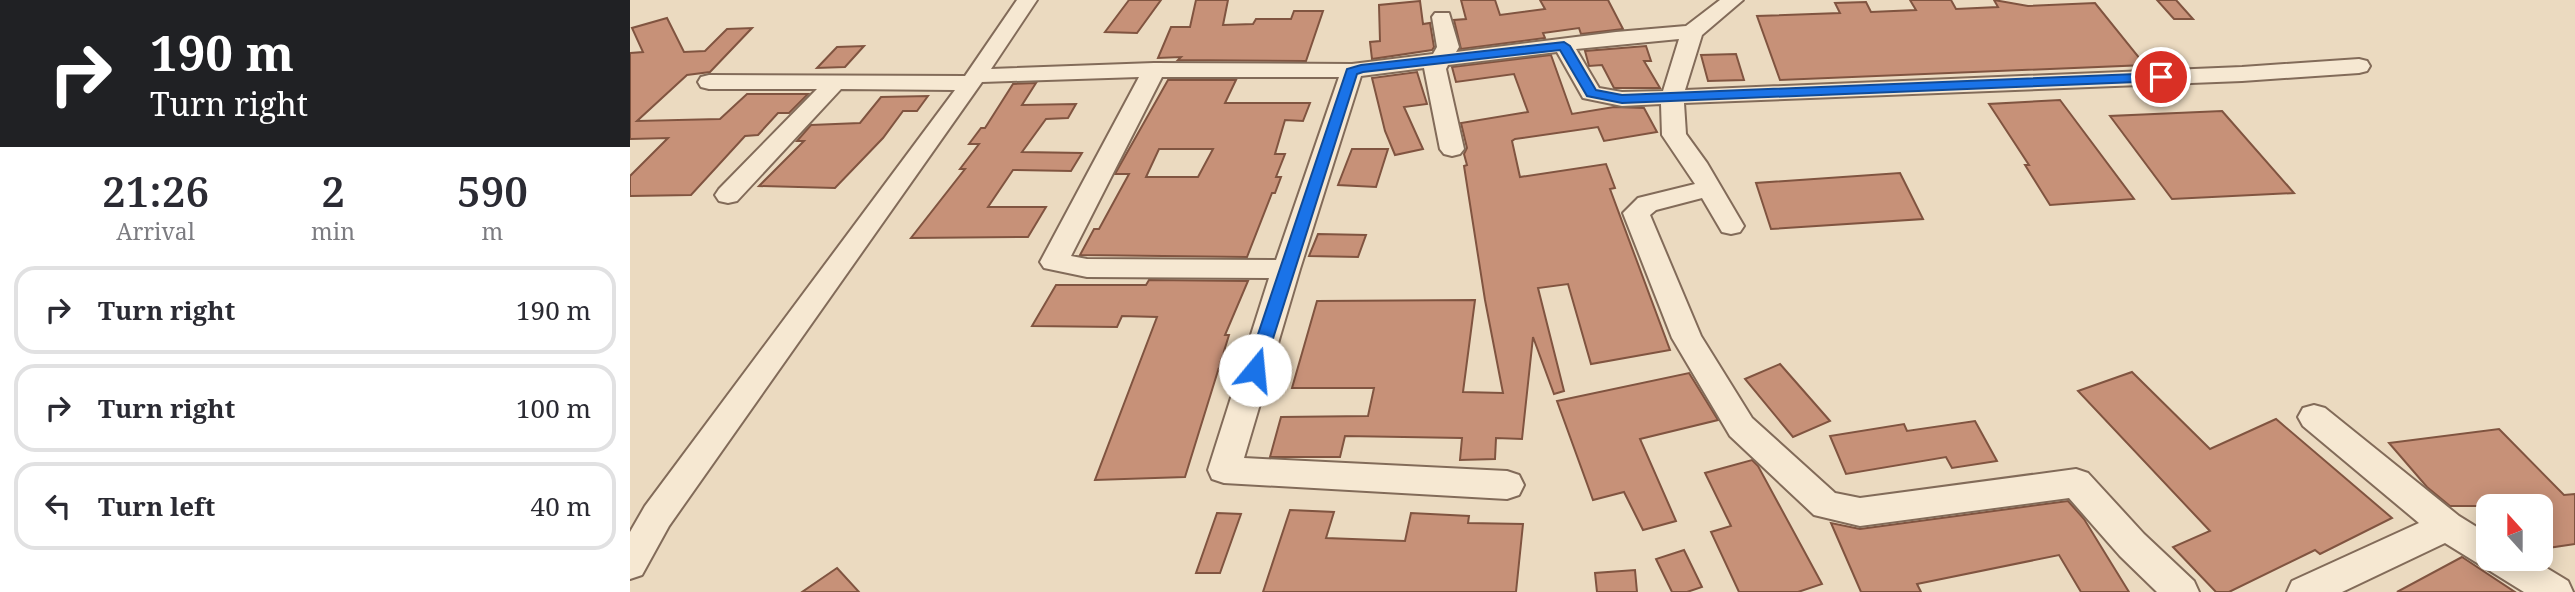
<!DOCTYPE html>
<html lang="en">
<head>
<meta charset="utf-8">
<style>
	body { margin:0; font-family:"Noto Serif",serif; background:#f7f7f7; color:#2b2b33; height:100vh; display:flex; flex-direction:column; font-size:26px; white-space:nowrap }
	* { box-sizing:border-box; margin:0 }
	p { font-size:23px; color:#7c7c81 }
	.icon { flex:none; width:38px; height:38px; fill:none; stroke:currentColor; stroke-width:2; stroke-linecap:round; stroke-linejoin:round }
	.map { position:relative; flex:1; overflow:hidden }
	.drawer { display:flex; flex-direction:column; background:#fff; width:630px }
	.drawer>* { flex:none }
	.hud { background:#202124; color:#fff; overflow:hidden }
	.needle { width:46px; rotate:339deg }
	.controls { position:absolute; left:1846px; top:494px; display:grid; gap:14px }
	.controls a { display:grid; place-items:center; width:77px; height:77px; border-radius:14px; background:#fff; box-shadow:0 4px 18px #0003; font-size:35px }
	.pin { position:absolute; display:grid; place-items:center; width:60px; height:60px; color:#fff; margin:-30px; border:4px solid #fff; border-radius:50%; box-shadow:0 2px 7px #0007 }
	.me { position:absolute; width:77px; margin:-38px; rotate:17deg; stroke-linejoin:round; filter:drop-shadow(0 0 5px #0008) }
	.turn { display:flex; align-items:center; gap:24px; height:147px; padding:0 35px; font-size:32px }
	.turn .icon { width:91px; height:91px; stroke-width:2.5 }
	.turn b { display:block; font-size:49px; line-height:60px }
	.eta { display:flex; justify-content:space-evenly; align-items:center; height:119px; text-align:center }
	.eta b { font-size:42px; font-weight:600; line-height:49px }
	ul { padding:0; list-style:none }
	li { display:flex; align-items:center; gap:21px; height:88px; margin:0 14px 10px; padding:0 21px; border:4px solid #e1e1e2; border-radius:21px }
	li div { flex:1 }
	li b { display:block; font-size:26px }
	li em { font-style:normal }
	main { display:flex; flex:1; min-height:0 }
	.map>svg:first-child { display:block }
</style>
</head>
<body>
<main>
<section class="drawer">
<div class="hud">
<div class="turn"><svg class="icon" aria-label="right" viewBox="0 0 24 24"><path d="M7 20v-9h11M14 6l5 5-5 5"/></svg><div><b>190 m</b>Turn right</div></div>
</div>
<div class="eta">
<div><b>21:26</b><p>Arrival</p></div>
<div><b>2</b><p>min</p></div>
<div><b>590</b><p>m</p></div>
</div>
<ul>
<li><svg class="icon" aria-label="right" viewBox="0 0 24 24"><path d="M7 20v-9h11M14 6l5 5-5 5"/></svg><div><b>Turn right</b></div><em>190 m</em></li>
<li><svg class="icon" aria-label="right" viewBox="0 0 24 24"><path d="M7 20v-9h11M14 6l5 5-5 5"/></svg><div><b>Turn right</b></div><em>100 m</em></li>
<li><svg class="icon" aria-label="left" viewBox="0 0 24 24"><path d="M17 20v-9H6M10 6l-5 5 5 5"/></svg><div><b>Turn left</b></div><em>40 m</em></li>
</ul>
</section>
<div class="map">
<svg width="1945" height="592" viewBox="0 0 1945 592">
	<rect width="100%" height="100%" fill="#ebdac0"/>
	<g fill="#c79178" stroke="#805440" stroke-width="2" fill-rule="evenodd">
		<path d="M 499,0 L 531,0 L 507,33 L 475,32 Z"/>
		<path d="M 566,0 L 598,0 L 593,25 L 623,24 L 626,19 L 661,19 L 664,11 L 693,11 L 676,61 L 548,60 L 551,57 L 528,58 L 541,27 L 560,27 Z"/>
		<path d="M 831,0 L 865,0 L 870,15 L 915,9 L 910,0 L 978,0 L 993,29 L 951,34 L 949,28 L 913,33 L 915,38 L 831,49 L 824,20 L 836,19 Z"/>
		<path d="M 1280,0 L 1321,0 L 1326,9 L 1368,7 L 1364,0 L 1398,6 L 1465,3 L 1515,65 L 1150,80 L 1127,16 L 1210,13 L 1205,3 L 1236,2 L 1241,12 L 1286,10 Z"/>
		<path d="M 1527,0 L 1546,0 L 1563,19 L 1544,19 Z"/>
		<path d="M 790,1 L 793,24 L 800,23 L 804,47 L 802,50 L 742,59 L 740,42 L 750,41 L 749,5 Z"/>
		<path d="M 37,18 L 54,52 L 75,51 L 97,29 L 122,28 L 80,72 L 57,75 L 7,121 L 90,119 L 117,94 L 178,94 L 159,113 L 148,113 L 128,135 L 115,136 L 61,195 L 0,196 L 0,176 L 38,138 L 0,139 L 0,53 L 13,52 L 2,28 Z"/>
		<path d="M 234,46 L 215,67 L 187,68 L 207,47 Z"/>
		<path d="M 1016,46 L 1021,61 L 1014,61 L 1030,88 L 984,88 L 972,65 L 959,66 L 955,51 Z"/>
		<path d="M 1106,54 L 1114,80 L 1078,81 L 1071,55 Z"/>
		<path d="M 921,55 L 942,114 L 984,107 L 1014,108 L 1027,132 L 974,141 L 968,127 L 885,139 L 882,141 L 890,177 L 976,164 L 985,188 L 980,189 L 1040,350 L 961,364 L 938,284 L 908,288 L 934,391 L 924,394 L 903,337 L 892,439 L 866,438 L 865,459 L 830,460 L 832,438 L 715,436 L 710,457 L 640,457 L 651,417 L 738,416 L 744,388 L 662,388 L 687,301 L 845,300 L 833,392 L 873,393 L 855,300 L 834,166 L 837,165 L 834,154 L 837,148 L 831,123 L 898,112 L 884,74 L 826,82 L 822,67 Z"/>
		<path d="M 787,72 L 797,104 L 774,107 L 793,149 L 765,155 L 755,131 L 742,78 Z"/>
		<path d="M 538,80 L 606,80 L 595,103 L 680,103 L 673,121 L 655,120 L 645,154 L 655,154 L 646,177 L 651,177 L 645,193 L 642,193 L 617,257 L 450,255 L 464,229 L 469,229 L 499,174 L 485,174 ZM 529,149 L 583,149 L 568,177 L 516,177 Z"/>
		<path d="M 406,83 L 392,105 L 446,104 L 438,118 L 416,119 L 392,152 L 452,153 L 441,171 L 383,170 L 358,207 L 416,207 L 398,237 L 281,238 L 335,169 L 330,169 L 349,144 L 339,144 L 351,128 L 355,128 L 383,84 Z"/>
		<path d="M 298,96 L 287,111 L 273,111 L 253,138 L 205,188 L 129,186 L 174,141 L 167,141 L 181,125 L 230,123 L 251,97 Z"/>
		<path d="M 1430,100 L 1504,199 L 1420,205 L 1395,165 L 1399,165 L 1359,104 Z"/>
		<path d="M 1592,111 L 1664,193 L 1542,199 L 1480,116 Z"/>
		<path d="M 722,149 L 758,149 L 746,187 L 708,185 Z"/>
		<path d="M 1270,173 L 1293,219 L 1141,229 L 1126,183 Z"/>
		<path d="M 688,234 L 736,235 L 728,257 L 679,256 Z"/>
		<path d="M 519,280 L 618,281 L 595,335 L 599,335 L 555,477 L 465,480 L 527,317 L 492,316 L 487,327 L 402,326 L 426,285 L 516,285 Z"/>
		<path d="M 1150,364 L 1200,421 L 1163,437 L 1115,379 Z"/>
		<path d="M 1502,372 L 1580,449 L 1646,419 L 1762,518 L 1690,554 L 1685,550 L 1599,592 L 1586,592 L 1543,547 L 1580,531 L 1448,391 Z"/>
		<path d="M 1059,373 L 1088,420 L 1010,439 L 1046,521 L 1013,530 L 994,492 L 963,500 L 927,401 Z"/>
		<path d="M 1345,421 L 1367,461 L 1322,468 L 1316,457 L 1216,474 L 1200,436 L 1274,424 L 1277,431 Z"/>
		<path d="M 1869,429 L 1934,495 L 1945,494 L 1945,544 L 1911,549 L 1911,506 L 1820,506 L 1797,487 L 1759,443 Z"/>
		<path d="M 1122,460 L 1128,466 L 1192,584 L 1168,592 L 1109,592 L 1081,532 L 1101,526 L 1075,473 Z"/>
		<path d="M 1438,501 L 1454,519 L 1499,592 L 1451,592 L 1429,555 L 1287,584 L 1291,592 L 1231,592 L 1201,523 L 1230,529 Z"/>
		<path d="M 660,510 L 704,512 L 696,538 L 775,541 L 781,513 L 839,516 L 838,523 L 893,524 L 886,592 L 633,592 Z"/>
		<path d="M 587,513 L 611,514 L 590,573 L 566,573 Z"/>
		<path d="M 1054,550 L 1072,587 L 1057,592 L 1042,592 L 1026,559 Z"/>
		<path d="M 1832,557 L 1885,592 L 1767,592 Z"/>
		<path d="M 207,568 L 229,592 L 172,592 Z"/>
		<path d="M 1005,570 L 1007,592 L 967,592 L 965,573 Z"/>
	</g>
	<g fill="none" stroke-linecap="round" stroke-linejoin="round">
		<defs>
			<g id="minor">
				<path d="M 387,0 L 407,0 L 361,69 L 524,63 L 722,64 L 803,54 L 807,47 L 802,17 L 805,13 L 819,13 L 829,47 L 826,52 L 986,32 L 1056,26 L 1090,0 L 1113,0 L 1072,35 L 1055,90 L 1612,67 L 1729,59 L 1737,61 L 1740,66 L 1737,71 L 1729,73 L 1612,81 L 1054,103 L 1056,134 L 1077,163 L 1114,226 L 1110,232 L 1101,234 L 1092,232 L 1072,198 L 1026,210 L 1020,215 L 1071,336 L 1122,418 L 1205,493 L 1230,498 L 1446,469 L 1458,473 L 1514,534 L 1564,581 L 1569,592 L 1527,592 L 1490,556 L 1439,498 L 1230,526 L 1184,515 L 1100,436 L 1042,338 L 993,213 L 1008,198 L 1065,184 L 1032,135 L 1031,104 L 992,106 L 953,98 L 927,52 L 818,65 L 816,69 L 834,149 L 830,154 L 822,156 L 814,154 L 810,149 L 794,68 L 731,76 L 670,269 L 614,458 L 877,471 L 889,475 L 894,485 L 889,495 L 877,499 L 594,483 L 582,479 L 578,470 L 639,278 L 457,277 L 414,268 L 410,262 L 509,77 L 352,82 L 39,526 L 12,575 L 0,579 L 0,532 L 15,506 L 325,90 L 211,89 L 107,201 L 98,203 L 89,201 L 85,195 L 89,189 L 187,89 L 79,89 L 71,87 L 68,82 L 71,77 L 79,75 L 335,76 ZM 1049,39 L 1033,91 L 992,92 L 969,88 L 946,49 ZM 532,77 L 709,77 L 646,260 L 457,259 L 441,256 Z"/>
				<path d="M 1684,405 L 1695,408 L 1829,516 L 1858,534 L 1858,558 L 1900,558 L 1938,581 L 1943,592 L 1894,592 L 1815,543 L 1712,592 L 1657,592 L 1662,581 L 1789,523 L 1673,426 L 1668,417 L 1673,408 Z"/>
			</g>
		</defs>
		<use href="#minor" stroke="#826b59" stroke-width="4"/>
		<use href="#minor" fill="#f6e8d2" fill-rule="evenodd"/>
	</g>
	<path fill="#1a73e8" stroke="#114b97" stroke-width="2" d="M 934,42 L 940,46 L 966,90 L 992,95 L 1531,73 L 1537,77 L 1531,81 L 992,103 L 957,96 L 930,50 L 733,72 L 727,74 L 633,370 L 631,374 L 619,374 L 616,370 L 717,69 L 731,65 Z"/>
</svg>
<div class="controls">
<a><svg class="needle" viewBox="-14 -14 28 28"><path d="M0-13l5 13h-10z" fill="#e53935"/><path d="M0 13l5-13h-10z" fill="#7c7c81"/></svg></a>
</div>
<div class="pin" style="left:1531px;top:77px;background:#d93025"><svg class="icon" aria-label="arrive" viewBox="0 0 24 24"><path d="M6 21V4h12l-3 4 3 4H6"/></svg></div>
<svg class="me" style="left:625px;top:370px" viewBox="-20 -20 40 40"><circle r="19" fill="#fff"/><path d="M0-13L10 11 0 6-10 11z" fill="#1a73e8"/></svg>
</div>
</main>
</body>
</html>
